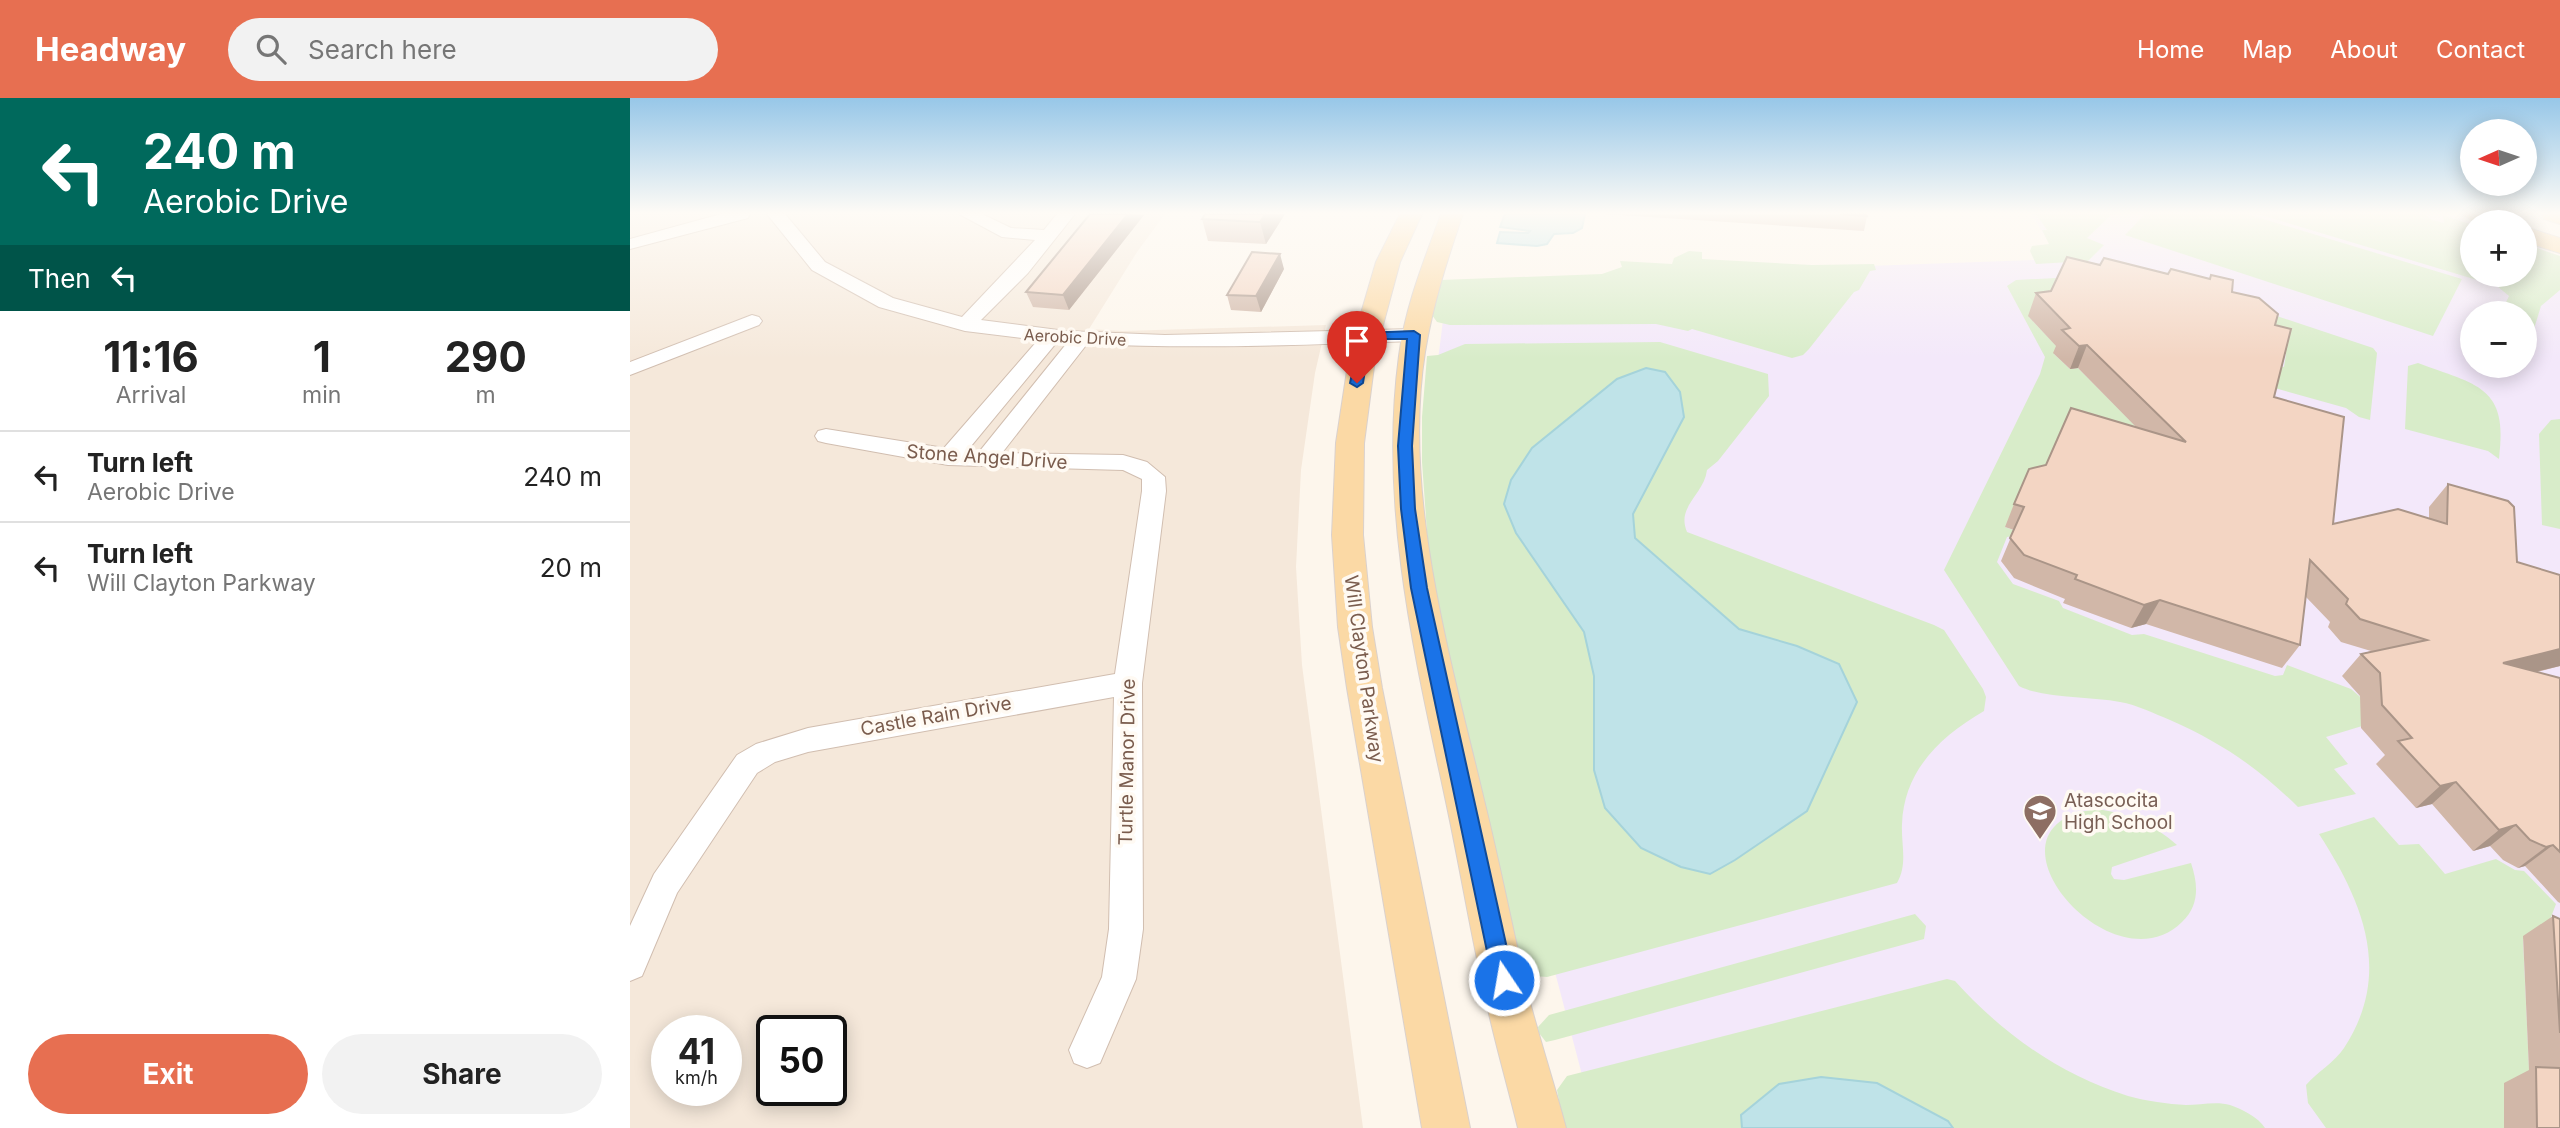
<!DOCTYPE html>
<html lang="en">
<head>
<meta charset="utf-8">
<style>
	body { margin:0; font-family:Inter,sans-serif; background:#f2f2f2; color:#222; height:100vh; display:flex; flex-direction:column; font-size:26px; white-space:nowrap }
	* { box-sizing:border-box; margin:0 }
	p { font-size:23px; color:#767676 }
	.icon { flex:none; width:38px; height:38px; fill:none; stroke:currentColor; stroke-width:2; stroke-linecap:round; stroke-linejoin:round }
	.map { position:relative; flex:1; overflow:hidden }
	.sheet { display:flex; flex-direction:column; background:#fff; width:630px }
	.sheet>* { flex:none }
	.hud { background:#00695c; color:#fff; overflow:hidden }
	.needle { width:46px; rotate:267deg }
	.buttons { position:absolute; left:1830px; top:21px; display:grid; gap:14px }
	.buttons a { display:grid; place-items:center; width:77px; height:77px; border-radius:50%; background:#fff; box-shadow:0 4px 18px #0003; font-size:35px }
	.speed { position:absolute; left:21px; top:917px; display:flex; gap:14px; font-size:35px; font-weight:700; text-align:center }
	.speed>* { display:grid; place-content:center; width:91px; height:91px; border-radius:50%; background:#fff; box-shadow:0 4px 18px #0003; line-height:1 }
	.speed small { font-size:18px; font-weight:400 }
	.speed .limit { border:4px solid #111; border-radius:10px; background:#fff; color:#111 }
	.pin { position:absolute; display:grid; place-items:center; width:60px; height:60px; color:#fff; margin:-72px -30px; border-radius:50% 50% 50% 0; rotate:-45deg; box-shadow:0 0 7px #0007 }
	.pin .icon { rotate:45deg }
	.me { position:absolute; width:77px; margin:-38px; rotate:348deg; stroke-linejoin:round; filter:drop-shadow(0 0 5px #0008) }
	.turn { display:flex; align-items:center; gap:24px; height:147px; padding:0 28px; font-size:32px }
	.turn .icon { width:91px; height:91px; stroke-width:2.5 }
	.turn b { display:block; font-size:49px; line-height:60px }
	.then { display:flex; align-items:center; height:66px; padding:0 28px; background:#0003; gap:14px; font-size:26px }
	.eta { display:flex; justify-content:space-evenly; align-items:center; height:119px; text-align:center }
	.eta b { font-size:42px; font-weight:700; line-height:49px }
	.action { display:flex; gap:14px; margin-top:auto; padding:14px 28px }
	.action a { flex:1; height:80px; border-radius:42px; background:#e76f51; color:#fff; font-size:28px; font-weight:700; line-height:80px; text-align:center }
	.action a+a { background:#f2f2f2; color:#222 }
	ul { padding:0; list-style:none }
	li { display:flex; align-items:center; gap:21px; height:91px; padding:0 28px; border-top:2px solid #e0e0e0 }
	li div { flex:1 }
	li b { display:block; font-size:26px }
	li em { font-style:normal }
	header { display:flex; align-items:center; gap:42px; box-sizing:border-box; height:98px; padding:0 35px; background:#e76f51; color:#fff }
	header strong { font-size:33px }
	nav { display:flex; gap:38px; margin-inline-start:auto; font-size:24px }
	.search { width:490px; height:63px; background:#f2f2f2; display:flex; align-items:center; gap:18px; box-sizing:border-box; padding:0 24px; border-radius:38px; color:#767676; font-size:26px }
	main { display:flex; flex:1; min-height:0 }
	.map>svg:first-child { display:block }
</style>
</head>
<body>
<header>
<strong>Headway</strong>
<div class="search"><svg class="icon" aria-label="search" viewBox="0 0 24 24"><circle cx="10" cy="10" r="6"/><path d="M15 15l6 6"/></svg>Search here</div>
<nav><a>Home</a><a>Map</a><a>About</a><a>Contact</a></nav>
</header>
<main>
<section class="sheet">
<div class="hud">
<div class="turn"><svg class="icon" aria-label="left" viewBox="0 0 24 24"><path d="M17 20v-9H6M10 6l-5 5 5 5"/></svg><div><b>240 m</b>Aerobic Drive</div></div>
<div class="then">Then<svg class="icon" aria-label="left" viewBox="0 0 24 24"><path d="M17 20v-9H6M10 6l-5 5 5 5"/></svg></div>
</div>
<div class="eta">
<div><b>11:16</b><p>Arrival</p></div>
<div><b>1</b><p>min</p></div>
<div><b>290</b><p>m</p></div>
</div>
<ul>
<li><svg class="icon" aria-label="left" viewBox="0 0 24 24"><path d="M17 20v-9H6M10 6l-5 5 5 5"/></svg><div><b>Turn left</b><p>Aerobic Drive</p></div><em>240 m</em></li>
<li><svg class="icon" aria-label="left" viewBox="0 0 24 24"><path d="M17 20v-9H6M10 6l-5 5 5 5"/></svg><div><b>Turn left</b><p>Will Clayton Parkway</p></div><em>20 m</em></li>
</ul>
<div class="action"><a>Exit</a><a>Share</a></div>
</section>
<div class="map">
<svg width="1930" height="1030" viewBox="0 0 1930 1030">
	<rect width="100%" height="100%" fill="#fdf6ec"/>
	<path fill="#f5e8da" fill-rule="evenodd" d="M 0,116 L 535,116 L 507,154 L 459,231 L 493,233 L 696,227 L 685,275 L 671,372 L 666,469 L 672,567 L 733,1030 L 0,1030 ZM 37,933 L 96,933 L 96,992 L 37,992 ZM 142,933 L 201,933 L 201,992 L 142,992 Z"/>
	<path fill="#f3e8fa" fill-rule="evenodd" d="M 1401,116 L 1818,116 L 1843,125 L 1843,177 L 1895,177 L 1895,145 L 1930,158 L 1930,1030 L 966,1030 L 815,456 L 807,270 L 818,183 L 1430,161 ZM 1843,215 L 1895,215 L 1895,268 L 1843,268 Z"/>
	<g fill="#d8ecc9">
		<path d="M 1406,116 L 1487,116 L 1481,117 L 1457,140 L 1474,147 L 1458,163 L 1406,166 L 1400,153 L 1402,148 L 1419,146 L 1412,132 L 1417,132 Z"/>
		<path d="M 1515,116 L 1617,116 L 1832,181 L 1803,238 L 1495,137 Z"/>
		<path d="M 1628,116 L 1795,116 L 1802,122 L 1814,125 L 1813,117 L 1843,127 L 1843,177 L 1895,177 L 1895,146 L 1930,158 L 1930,192 L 1911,208 L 1895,260 L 1895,215 L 1871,215 L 1879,198 L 1867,188 Z"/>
		<path d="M 1059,153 L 1072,154 L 1072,161 L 1182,167 L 1244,166 L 1246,172 L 1240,173 L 1229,192 L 1224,194 L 1179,251 L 1173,257 L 1162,260 L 1062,231 L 1058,233 L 1026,226 L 820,227 L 807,224 L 802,217 L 810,182 L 972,176 L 992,169 L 990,163 L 1042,166 L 1044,160 Z"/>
		<path d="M 1426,180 L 1415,208 L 1399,219 L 1431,253 L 1424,256 L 1440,271 L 1448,270 L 1534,357 L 1404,395 L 1375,429 L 1394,436 L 1377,439 L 1367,464 L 1383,486 L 1429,503 L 1433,510 L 1502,537 L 1514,536 L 1645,578 L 1653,577 L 1657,567 L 1721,591 L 1735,603 L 1742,625 L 1696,639 L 1718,666 L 1704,671 L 1726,696 L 1668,709 C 1627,669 1592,645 1540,622 C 1523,615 1507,607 1490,604 C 1459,598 1414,601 1389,588 L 1314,472 L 1410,276 L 1415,259 L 1377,188 L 1386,182 Z"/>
		<path d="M 1617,208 L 1743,250 L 1747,255 L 1740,322 L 1729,319 L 1716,310 L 1641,289 L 1645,267 L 1654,269 L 1656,256 L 1637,251 Z"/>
		<path d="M 1030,244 L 1138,276 L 1139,298 L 1088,363 L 1077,372 C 1074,397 1046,408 1057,434 L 1304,527 L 1314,532 L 1353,591 L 1356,599 L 1354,613 C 1311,638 1274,672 1272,726 C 1271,747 1278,766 1267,785 L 917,879 L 905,878 L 893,872 L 802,504 L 792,364 L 792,319 L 797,258 L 808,257 L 835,246 Z"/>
		<path d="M 1788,265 C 1847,287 1879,288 1869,361 L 1858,353 L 1775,331 L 1778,268 Z"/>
		<path d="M 1930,321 L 1930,431 L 1912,427 L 1909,336 L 1921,322 Z"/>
		<path d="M 1467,711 C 1499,716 1522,725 1547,747 L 1482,769 L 1481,776 L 1484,781 L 1494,782 L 1561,765 C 1568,786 1570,807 1552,824 C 1481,894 1338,726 1467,711 Z"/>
		<path d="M 1744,719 L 1769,747 L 1789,746 L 1815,776 L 1866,761 L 1885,772 L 1894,773 L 1926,806 L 1911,845 L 1893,841 L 1900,992 L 1874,986 L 1874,1030 L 1696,1030 L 1678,1005 L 1676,987 C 1687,974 1705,964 1714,950 C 1763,875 1733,804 1689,736 Z"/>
		<path d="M 1285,816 L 1296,828 L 1294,841 L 925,942 L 916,944 L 909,935 L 908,929 L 919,917 Z"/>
		<path d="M 1317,881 L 1325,883 C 1373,936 1429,976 1498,998 C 1516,1003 1538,1006 1556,1007 C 1569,1007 1587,1003 1600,1007 C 1612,1011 1628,1019 1635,1030 L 934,1030 L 927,992 L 937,978 Z"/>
	</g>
	<g fill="#bfe3e8" stroke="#a5d3da" stroke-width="2">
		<path d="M 875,116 L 955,116 L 952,130 L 943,135 L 924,136 L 917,146 L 907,148 L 867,145 L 870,134 L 898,135 L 900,133 L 870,129 Z"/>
		<path d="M 1016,270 L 1035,274 L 1050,294 L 1054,319 L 1003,416 L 1005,440 L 1109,531 L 1167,548 L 1209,566 L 1227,604 L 1177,713 L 1105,762 L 1080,776 L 1051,769 L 1011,750 L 975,710 L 964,672 L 964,578 L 954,534 L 886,435 L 874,406 L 881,382 L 902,350 L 987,281 Z"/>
		<path d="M 1191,979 L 1247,985 L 1318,1023 L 1323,1030 L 1112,1030 L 1111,1017 L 1149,986 Z"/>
	</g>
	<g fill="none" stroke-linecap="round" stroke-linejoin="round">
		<defs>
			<g id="minor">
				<path d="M 91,116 L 120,116 L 118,120 L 0,151 L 0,141 Z"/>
				<path d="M 137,116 L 155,116 L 195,164 L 263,200 L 332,219 L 405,142 L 372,139 L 329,116 L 352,116 L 381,130 L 414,132 L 427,116 L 445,116 L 398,175 L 351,222 L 436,233 L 535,237 L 784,231 L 791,233 L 794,237 L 791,241 L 784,243 C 675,247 567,251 457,246 L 372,355 L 493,357 L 517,364 L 535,379 L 536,393 L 512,585 L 513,831 L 506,881 L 470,965 L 457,970 L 444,965 L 439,952 L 472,879 L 479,831 L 484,599 L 178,654 L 145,664 L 127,675 L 47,795 L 12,878 L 0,883 L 0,828 L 24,776 L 107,657 L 126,646 L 178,630 L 485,576 L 512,393 L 512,381 L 493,372 L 318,367 L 196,345 L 188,343 L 185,338 L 188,333 L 196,331 L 314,350 L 408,242 L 335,233 L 249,209 L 182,172 ZM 427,244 L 437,245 L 349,354 L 337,353 Z"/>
				<path d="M 122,217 L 129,219 L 132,223 L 129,227 L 0,277 L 0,264 Z"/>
			</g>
			<g id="major">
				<path d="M 770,116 L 792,116 L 770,164 L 746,253 L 734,345 L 733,437 L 742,529 L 752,590 L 840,1030 L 792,1030 L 717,590 L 708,529 L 702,437 L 706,345 L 720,253 L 746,164 Z"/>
				<path d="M 811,116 L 833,116 C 817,162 803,206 795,254 C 772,398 821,562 854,702 C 871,770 884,840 901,908 C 912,949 925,989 936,1030 L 888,1030 C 878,989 866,948 857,907 C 841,838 830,768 815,699 C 784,554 749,407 769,258 C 775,209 794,163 811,116 Z"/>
				<path d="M 1832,116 L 1864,116 L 1875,124 L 1845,124 Z"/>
				<path d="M 1911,116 L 1930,116 L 1930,126 L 1914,121 Z"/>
				<path d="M 1895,129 L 1930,140 L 1930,155 L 1895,144 Z"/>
			</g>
		</defs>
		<use href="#minor" stroke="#d1beb0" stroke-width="2"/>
		<use href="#major" stroke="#dad1cd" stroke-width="2"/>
		<use href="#minor" fill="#fff" fill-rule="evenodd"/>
		<use href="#major" fill="#fbd9a5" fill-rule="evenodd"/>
	</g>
	<g fill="#d1b7a8">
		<path d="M 460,116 L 520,116 L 519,117 L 514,117 L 439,212 L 403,209 L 396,194 Z"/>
		<path d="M 575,116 L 655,116 L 636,146 L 578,143 L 572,121 Z"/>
		<path d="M 974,116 L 1236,116 L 1237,118 L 1234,133 Z"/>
		<path d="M 1470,167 L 1579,181 L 1581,177 L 1645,227 L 1644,299 L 1703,426 L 1799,420 L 1799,409 L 1818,386 L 1887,464 L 1930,477 L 1930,568 L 1907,574 L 1930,580 L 1930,805 L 1928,804 L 1895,768 L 1888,770 L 1873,762 L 1860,748 L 1843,753 L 1802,706 L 1786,710 L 1746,666 L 1755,657 L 1731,630 L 1730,598 L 1712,578 L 1731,556 L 1741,553 L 1711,544 L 1698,529 L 1700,524 L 1676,499 L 1670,547 L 1652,570 L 1516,526 L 1501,530 L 1433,505 L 1435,501 L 1384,480 L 1371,463 L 1384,432 L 1375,429 L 1384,406 L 1416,367 L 1506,329 L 1448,270 L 1440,271 L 1423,255 L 1426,248 L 1398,218 L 1406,195 L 1421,193 Z"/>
		<path d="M 654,171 L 631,214 L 601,212 L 597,197 Z"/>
		<path d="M 1923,818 L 1930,821 L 1930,1030 L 1874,1030 L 1874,985 L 1899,972 L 1893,838 Z"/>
	</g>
	<g fill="#aa9588">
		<path d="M 498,116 L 514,117 L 439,212 L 433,197 Z"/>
		<path d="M 635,116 L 655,116 L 636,146 L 630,124 Z"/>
		<path d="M 650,156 L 654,171 L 631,214 L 626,198 Z"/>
		<path d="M 1457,247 L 1448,270 L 1440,271 L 1449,248 Z"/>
		<path d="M 1530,502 L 1516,526 L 1501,530 L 1514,507 Z"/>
		<path d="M 1930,551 L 1930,568 L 1850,587 L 1873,565 Z"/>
		<path d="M 1826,684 L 1802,706 L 1786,710 L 1810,688 Z"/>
		<path d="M 1886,727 L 1860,748 L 1843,753 L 1869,732 Z"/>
		<path d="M 1923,747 L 1895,768 L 1888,770 L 1916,749 Z"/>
	</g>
	<g fill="#f3d5c3" stroke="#aa9588" stroke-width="2">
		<path d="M 460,116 L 498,116 L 433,197 L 396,194 Z"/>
		<path d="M 575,116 L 635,116 L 630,124 L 572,121 Z"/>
		<path d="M 1210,116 L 1236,116 L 1237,118 Z"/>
		<path d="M 622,154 L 650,156 L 626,198 L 597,197 Z"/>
		<path d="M 1437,159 L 1470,167 L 1474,160 L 1538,176 L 1541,171 L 1580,181 L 1581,177 L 1603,182 L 1602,194 L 1629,200 L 1648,216 L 1645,227 L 1661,231 L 1644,299 L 1714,319 L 1703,426 L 1768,411 L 1817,426 L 1818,386 L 1878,403 L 1884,409 L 1887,464 L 1930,477 L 1930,551 L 1873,565 L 1930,580 L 1930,754 L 1923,747 L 1916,749 L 1900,742 L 1886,727 L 1869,732 L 1826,684 L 1810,688 L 1768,643 L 1782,640 L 1752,607 L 1750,575 L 1731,556 L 1797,542 L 1730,521 L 1716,506 L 1718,501 L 1680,462 L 1670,547 L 1530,502 L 1514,507 L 1445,481 L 1447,477 L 1394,457 L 1380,440 L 1394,409 L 1384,406 L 1399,371 L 1416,367 L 1441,310 L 1556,344 L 1457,247 L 1449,248 L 1432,232 L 1440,230 L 1406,195 L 1421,193 Z"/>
		<path d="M 1923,818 L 1930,821 L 1930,935 Z"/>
		<path d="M 1906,969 L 1930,970 L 1930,1030 L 1907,1030 Z"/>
	</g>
	<linearGradient id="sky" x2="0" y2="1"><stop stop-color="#97c7e8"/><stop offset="0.44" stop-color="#fefbf6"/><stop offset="1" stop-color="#fefbf6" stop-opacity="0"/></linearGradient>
	<rect width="1930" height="261" fill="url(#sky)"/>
	<path fill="#1a73e8" stroke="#114b97" stroke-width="2" d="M 784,233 L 790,237 L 782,348 L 785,411 L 797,490 L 884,882 L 881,889 L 874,892 L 867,889 L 863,882 L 781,490 L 771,411 L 768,348 L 777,241 L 740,241 L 733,285 L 727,289 L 720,285 L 731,235 Z"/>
	<defs>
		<symbol id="school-pin" viewBox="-11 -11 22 30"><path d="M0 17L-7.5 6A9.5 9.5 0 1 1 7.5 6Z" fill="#8d6e63" stroke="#fffaf3"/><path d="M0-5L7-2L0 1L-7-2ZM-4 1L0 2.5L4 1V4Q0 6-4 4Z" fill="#fff"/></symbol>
	</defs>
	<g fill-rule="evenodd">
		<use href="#school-pin" x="1391" y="694" width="38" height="52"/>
	</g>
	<g text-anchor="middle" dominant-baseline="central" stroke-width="7" stroke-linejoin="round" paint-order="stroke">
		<g font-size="16" fill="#7a5c4d" stroke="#fffaf3">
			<text transform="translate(445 239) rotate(3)">Aerobic Drive</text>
		</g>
		<g font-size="19" fill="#7a5c4d" stroke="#fffaf3">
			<text transform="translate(357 359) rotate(4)">Stone Angel Drive</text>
			<text transform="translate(734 571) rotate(82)">Will Clayton Parkway</text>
			<text transform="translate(306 618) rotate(-10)">Castle Rain Drive</text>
			<text transform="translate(497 664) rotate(-89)">Turtle Manor Drive</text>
		</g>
		<g font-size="19" fill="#785e54" stroke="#fffaf3" text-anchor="start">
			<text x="1434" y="702">Atascocita<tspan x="1434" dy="22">High School</tspan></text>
		</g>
	</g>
</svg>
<div class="buttons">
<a><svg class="needle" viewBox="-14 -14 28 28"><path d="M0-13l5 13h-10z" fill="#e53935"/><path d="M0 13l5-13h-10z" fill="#767676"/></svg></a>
<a>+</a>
<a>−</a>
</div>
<div class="speed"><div>41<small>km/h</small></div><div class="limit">50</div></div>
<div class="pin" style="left:727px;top:285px;background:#d93025"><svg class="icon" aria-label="arrive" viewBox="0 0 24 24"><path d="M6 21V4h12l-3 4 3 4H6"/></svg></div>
<svg class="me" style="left:874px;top:882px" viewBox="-20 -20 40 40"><circle r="17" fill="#1a73e8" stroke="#fff" stroke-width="3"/><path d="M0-11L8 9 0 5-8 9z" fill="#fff"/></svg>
</div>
</main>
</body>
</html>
